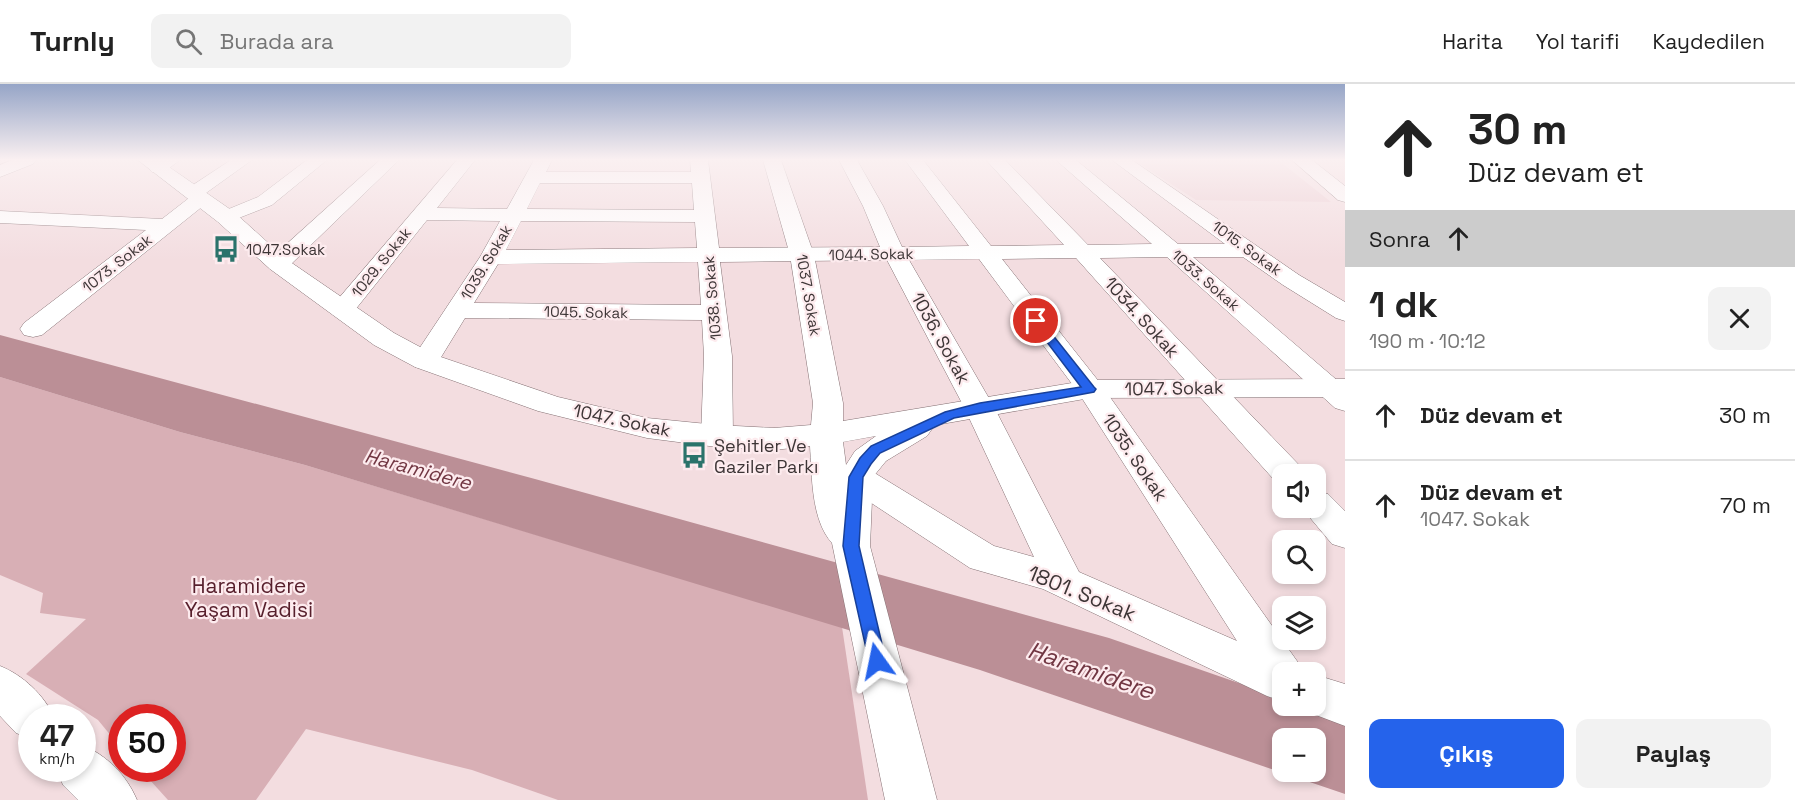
<!DOCTYPE html>
<html lang="tr">
<head>
<meta charset="utf-8">
<style>
	body { margin:0; font-family:"Space Grotesk",sans-serif; background:#f2f2f2; color:#222; height:100vh; display:flex; flex-direction:column; font-size:22px; white-space:nowrap }
	* { box-sizing:border-box; margin:0 }
	p { font-size:20px; color:#767676 }
	.icon { flex:none; width:33px; height:33px; fill:none; stroke:currentColor; stroke-width:2; stroke-linecap:round; stroke-linejoin:round }
	.map { position:relative; flex:1; overflow:hidden }
	.sheet { display:flex; flex-direction:column; background:#fff; width:450px }
	.sheet>* { flex:none }
	.banner { background:#fff; color:#222; overflow:hidden }
	.buttons { position:absolute; left:1272px; top:380px; display:grid; gap:12px }
	.buttons a { display:grid; place-items:center; width:54px; height:54px; border-radius:12px; background:#fff; box-shadow:0 3px 9px #0003; font-size:30px }
	.speed { position:absolute; left:18px; top:620px; display:flex; gap:12px; font-size:30px; font-weight:700; text-align:center }
	.speed>* { display:grid; place-content:center; width:78px; height:78px; border-radius:50%; background:#fff; box-shadow:0 3px 9px #0003; line-height:1 }
	.speed small { font-size:15px; font-weight:400 }
	.speed .limit { border:9px solid #d22; background:#fff; color:#111 }
	.pin { position:absolute; display:grid; place-items:center; width:51px; height:51px; color:#fff; margin:-26px; border:3px solid #fff; border-radius:50%; box-shadow:0 2px 6px #0007 }
	.me { position:absolute; width:66px; margin:-33px; rotate:348deg; stroke-linejoin:round; filter:drop-shadow(0 0 4px #0008) }
	.turn { display:flex; align-items:center; gap:21px; height:126px; padding:0 24px; font-size:27px }
	.turn .icon { width:78px; height:78px; stroke-width:2.5 }
	.turn b { display:block; font-size:42px; line-height:51px }
	.then { display:flex; align-items:center; height:57px; padding:0 24px; background:#0003; gap:12px; font-size:22px }
	.round { display:grid; place-items:center; flex:none; width:63px; height:63px; border-radius:12px; background:#f2f2f2 }
	.overview { display:flex; align-items:center; justify-content:space-between; height:102px; padding:0 24px }
	h1 { font-size:36px; font-weight:700; line-height:45px }
	.button { display:flex; gap:12px; margin-top:auto; padding:12px 24px }
	.button a { flex:1; height:69px; border-radius:12px; background:#2563eb; color:#fff; font-size:24px; font-weight:700; line-height:69px; text-align:center }
	.button a+a { background:#f2f2f2; color:#222 }
	ul { padding:0; list-style:none }
	li { display:flex; align-items:center; gap:18px; height:90px; padding:0 24px; border-top:2px solid #e0e0e0 }
	li div { flex:1 }
	li b { display:block; font-size:22px }
	li em { font-style:normal }
	header { display:flex; align-items:center; gap:36px; box-sizing:border-box; height:84px; padding:0 30px; background:#fff; border-bottom:2px solid #e0e0e0 }
	header strong { font-size:28px }
	nav { display:flex; gap:33px; margin-inline-start:auto; font-size:21px }
	.search { width:420px; height:54px; background:#f2f2f2; display:flex; align-items:center; gap:15px; box-sizing:border-box; padding:0 21px; border-radius:12px; color:#767676; font-size:22px }
	main { display:flex; flex:1; min-height:0 }
	.map>svg:first-child { display:block }
</style>
</head>
<body>
<header>
<strong>Turnly</strong>
<div class="search"><svg class="icon" aria-label="search" viewBox="0 0 24 24"><circle cx="10" cy="10" r="6"/><path d="M15 15l6 6"/></svg>Burada ara</div>
<nav><a>Harita</a><a>Yol tarifi</a><a>Kaydedilen</a></nav>
</header>
<main>
<div class="map">
<svg width="1345" height="716" viewBox="0 0 1345 716">
	<rect width="100%" height="100%" fill="#f3dde0"/>
	<path fill="#edcfd4" d="M 1134,76 L 1278,76 L 1331,118 L 1196,116 Z"/>
	<path fill="#d8afb5" d="M 0,293 L 180,348 L 305,381 L 842,543 L 868,716 L 558,716 L 472,686 L 306,645 L 256,716 L 168,716 L 139,684 L 172,684 L 172,633 L 122,633 L 121,664 L 98,636 L 26,590 L 86,535 L 40,529 L 43,509 L 0,491 Z"/>
	<path fill="#bb8f96" fill-rule="evenodd" d="M 0,251 L 535,395 L 1109,554 L 1282,614 L 1282,621 L 1303,621 L 1345,635 L 1345,710 L 980,586 L 305,381 L 180,348 L 0,293 ZM 1282,654 L 1316,654 L 1316,687 L 1282,687 Z"/>
	<g fill="none" stroke-linecap="round" stroke-linejoin="round">
		<defs>
			<g id="minor">
				<path d="M 12,76 L 36,76 L 33,80 L 0,93 L 0,81 Z"/>
				<path d="M 159,76 L 180,76 L 164,88 L 152,88 L 149,84 Z"/>
				<path d="M 231,76 L 252,76 L 206,109 L 211,114 L 208,118 L 42,251 L 33,253 L 24,251 L 20,245 L 24,239 L 146,146 L 0,139 L 0,127 L 162,135 L 189,114 L 184,109 L 187,105 Z"/>
				<path d="M 307,76 L 327,76 L 272,121 L 226,139 L 219,137 L 216,133 L 219,129 L 258,113 Z"/>
				<path d="M 380,76 L 399,76 L 286,185 L 278,187 L 270,185 L 267,180 L 270,175 Z"/>
				<path d="M 457,76 L 475,76 L 437,124 L 507,125 L 534,76 L 552,76 L 546,88 L 691,88 L 690,76 L 708,76 L 719,164 L 880,163 L 863,122 L 839,76 L 857,76 L 883,122 L 902,163 L 969,162 L 905,76 L 923,76 L 991,162 L 1064,161 L 986,76 L 1005,76 L 1088,161 L 1152,160 L 1056,76 L 1076,76 L 1178,160 L 1225,160 L 1112,76 L 1132,76 L 1299,191 L 1345,218 L 1345,237 L 1336,234 L 1283,201 L 1243,173 L 1193,173 L 1345,303 L 1345,327 L 1335,324 L 1167,173 L 1100,174 L 1300,382 L 1305,390 L 1282,390 L 1282,400 L 1276,398 L 1076,174 L 1002,175 L 1100,299 L 1297,577 L 1302,588 L 1282,588 L 1282,617 L 1267,612 L 1043,505 L 970,484 L 844,401 L 839,393 L 844,385 L 856,382 L 868,385 L 994,462 L 1034,473 L 964,323 L 887,176 L 720,178 L 732,272 L 733,352 L 728,359 L 717,362 L 706,359 L 701,352 L 704,272 L 702,236 L 465,234 L 435,283 L 425,285 L 415,283 L 411,277 L 480,173 L 500,137 L 427,136 L 351,231 L 342,233 L 333,231 L 330,226 L 333,221 ZM 540,99 L 692,99 L 694,126 L 527,125 ZM 521,137 L 695,138 L 697,164 L 506,166 ZM 979,175 L 1078,308 L 1237,557 L 1079,488 L 994,323 L 909,176 ZM 698,178 L 701,221 L 474,219 L 498,180 Z"/>
				<path d="M 1316,407 L 1328,410 L 1345,427 L 1345,464 L 1332,460 L 1301,423 L 1316,423 Z"/>
				<path d="M 0,582 C 23,591 44,611 54,633 L 32,633 L 32,655 L 16,649 L 0,632 Z"/>
				<path d="M 1316,591 L 1345,600 L 1345,642 L 1300,625 L 1299,621 L 1316,621 Z"/>
				<path d="M 82,661 C 107,671 127,692 137,716 L 78,716 L 63,701 L 56,684 L 82,684 Z"/>
			</g>
			<g id="major">
				<path d="M 138,76 L 159,76 L 234,128 L 286,175 L 394,249 L 435,271 L 558,313 L 647,334 L 717,341 L 774,344 L 811,341 L 813,319 L 790,171 L 763,76 L 781,76 L 814,171 L 843,319 L 843,337 L 1090,296 L 1345,295 L 1345,313 L 1090,314 L 930,342 L 932,345 L 927,352 L 886,377 L 873,393 L 870,462 L 937,716 L 885,716 L 832,459 C 811,436 812,392 810,362 L 774,366 L 717,363 L 647,354 L 538,327 L 415,283 L 374,261 L 270,185 L 218,138 ZM 876,352 L 855,367 L 846,381 L 843,358 Z"/>
				<path d="M 1292,76 L 1312,76 L 1345,102 L 1345,118 L 1338,116 Z"/>
			</g>
		</defs>
		<use href="#minor" stroke="#857174" stroke-width="1"/>
		<use href="#major" stroke="#857174" stroke-width="1"/>
		<use href="#minor" fill="#fff" fill-rule="evenodd"/>
		<use href="#major" fill="#fff" fill-rule="evenodd"/>
	</g>
	<linearGradient id="sky" x2="0" y2="1"><stop stop-color="#96a5c7"/><stop offset="0.43" stop-color="#faf0f1"/><stop offset="1" stop-color="#faf0f1" stop-opacity="0"/></linearGradient>
	<rect width="1345" height="176" fill="url(#sky)"/>
	<path fill="#2563eb" stroke="#184099" stroke-width="1.5" d="M 1036,234 L 1040,235 L 1094,303 L 1096,305 L 1094,308 L 954,334 L 880,369 L 871,380 L 863,393 L 859,462 L 886,577 L 883,582 L 877,585 L 870,582 L 843,462 L 849,393 L 860,374 L 871,362 L 945,328 L 980,319 L 1081,303 L 1031,237 Z"/>
	<defs>
		<symbol id="bus-bare" viewBox="-9 -9 18 18"><path d="M-5-6H5V4H4V6H2V4H-2V6H-4V4H-5ZM-3.5-4V0h7V-4ZM-3.5 1.2v1.5H-2V1.2ZM2 1.2v1.5H3.5V1.2Z" fill="#2b736b" stroke="#fdebee" stroke-width="2.5" paint-order="stroke"/></symbol>
	</defs>
	<g fill-rule="evenodd">
		<use href="#bus-bare" x="207" y="146" width="38" height="38"/>
		<use href="#bus-bare" x="675" y="352" width="38" height="38"/>
	</g>
	<g text-anchor="middle" dominant-baseline="central" stroke-width="4.5" stroke-linejoin="round" paint-order="stroke">
		<g font-size="15" fill="#3d3536" stroke="#fdebee">
			<text transform="translate(1247 164) rotate(36)">1015. Sokak</text>
			<text transform="translate(871 170) rotate(-1)">1044. Sokak</text>
			<text transform="translate(381 178) rotate(-51)">1029. Sokak</text>
			<text transform="translate(486 178) rotate(-59)">1039. Sokak</text>
			<text transform="translate(117 179) rotate(-38)">1073. Sokak</text>
			<text transform="translate(1206 196) rotate(41)">1033. Sokak</text>
			<text transform="translate(809 211) rotate(80)">1037. Sokak</text>
			<text transform="translate(712 214) rotate(-95)">1038. Sokak</text>
			<text transform="translate(586 228) rotate(1)">1045. Sokak</text>
		</g>
		<g font-size="15" fill="#3d3536" stroke="#fdebee" text-anchor="start">
			<text x="246" y="165">1047.Sokak</text>
		</g>
		<g font-size="18" fill="#3d3536" stroke="#fdebee">
			<text transform="translate(1142 233) rotate(48)">1034. Sokak</text>
			<text transform="translate(941 254) rotate(61)">1036. Sokak</text>
			<text transform="translate(1174 304) rotate(-1)">1047. Sokak</text>
			<text transform="translate(622 336) rotate(12)">1047. Sokak</text>
			<text transform="translate(1135 373) rotate(56)">1035. Sokak</text>
		</g>
		<g font-size="18" fill="#3d3536" stroke="#fdebee" text-anchor="start">
			<text x="714" y="361">Şehitler Ve<tspan x="714" dy="21">Gaziler Parkı</tspan></text>
		</g>
		<g font-size="20" font-style="italic" fill="#713642" stroke="#fdebee">
			<text transform="translate(418 385) rotate(15)">Haramidere</text>
		</g>
		<g font-size="21" fill="#571f2c" stroke="#fdebee">
			<text x="249" y="501">Haramidere<tspan x="249" dy="24">Yaşam Vadisi</tspan></text>
		</g>
		<g font-size="21" fill="#3d3536" stroke="#fdebee">
			<text transform="translate(1082 509) rotate(22)">1801. Sokak</text>
		</g>
		<g font-size="24" font-style="italic" fill="#713642" stroke="#fdebee">
			<text transform="translate(1091 586) rotate(19)">Haramidere</text>
		</g>
	</g>
</svg>
<div class="buttons">
<a><svg class="icon" aria-label="sound" viewBox="0 0 24 24"><path d="M4 9h4l5-4v14l-5-4H4zM17 9q2 3 0 6"/></svg></a>
<a><svg class="icon" aria-label="search" viewBox="0 0 24 24"><circle cx="10" cy="10" r="6"/><path d="M15 15l6 6"/></svg></a>
<a><svg class="icon" aria-label="layers" viewBox="0 0 24 24"><path d="M12 4l9 5-9 5-9-5zM3 14l9 5 9-5"/></svg></a>
<a>+</a>
<a>−</a>
</div>
<div class="speed"><div>47<small>km/h</small></div><div class="limit">50</div></div>
<div class="pin" style="left:1036px;top:237px;background:#d93025"><svg class="icon" aria-label="arrive" viewBox="0 0 24 24"><path d="M6 21V4h12l-3 4 3 4H6"/></svg></div>
<svg class="me" style="left:877px;top:577px" viewBox="-20 -20 40 40"><path d="M0-17L14 15 0 8-14 15z" fill="#2563eb" stroke="#fff" stroke-width="4"/></svg>
</div>
<section class="sheet">
<div class="banner">
<div class="turn"><svg class="icon" aria-label="ahead" viewBox="0 0 24 24"><path d="M12 20V5M6 11l6-6 6 6"/></svg><div><b>30 m</b>Düz devam et</div></div>
<div class="then">Sonra<svg class="icon" aria-label="ahead" viewBox="0 0 24 24"><path d="M12 20V5M6 11l6-6 6 6"/></svg></div>
</div>
<div class="overview"><div><h1>1 dk</h1><p>190 m · 10:12</p></div><a class="round"><svg class="icon" aria-label="close" viewBox="0 0 24 24"><path d="M6 6l12 12M18 6L6 18"/></svg></a></div>
<ul>
<li><svg class="icon" aria-label="ahead" viewBox="0 0 24 24"><path d="M12 20V5M6 11l6-6 6 6"/></svg><div><b>Düz devam et</b></div><em>30 m</em></li>
<li><svg class="icon" aria-label="ahead" viewBox="0 0 24 24"><path d="M12 20V5M6 11l6-6 6 6"/></svg><div><b>Düz devam et</b><p>1047. Sokak</p></div><em>70 m</em></li>
</ul>
<div class="button"><a>Çıkış</a><a>Paylaş</a></div>
</section>
</main>
</body>
</html>
